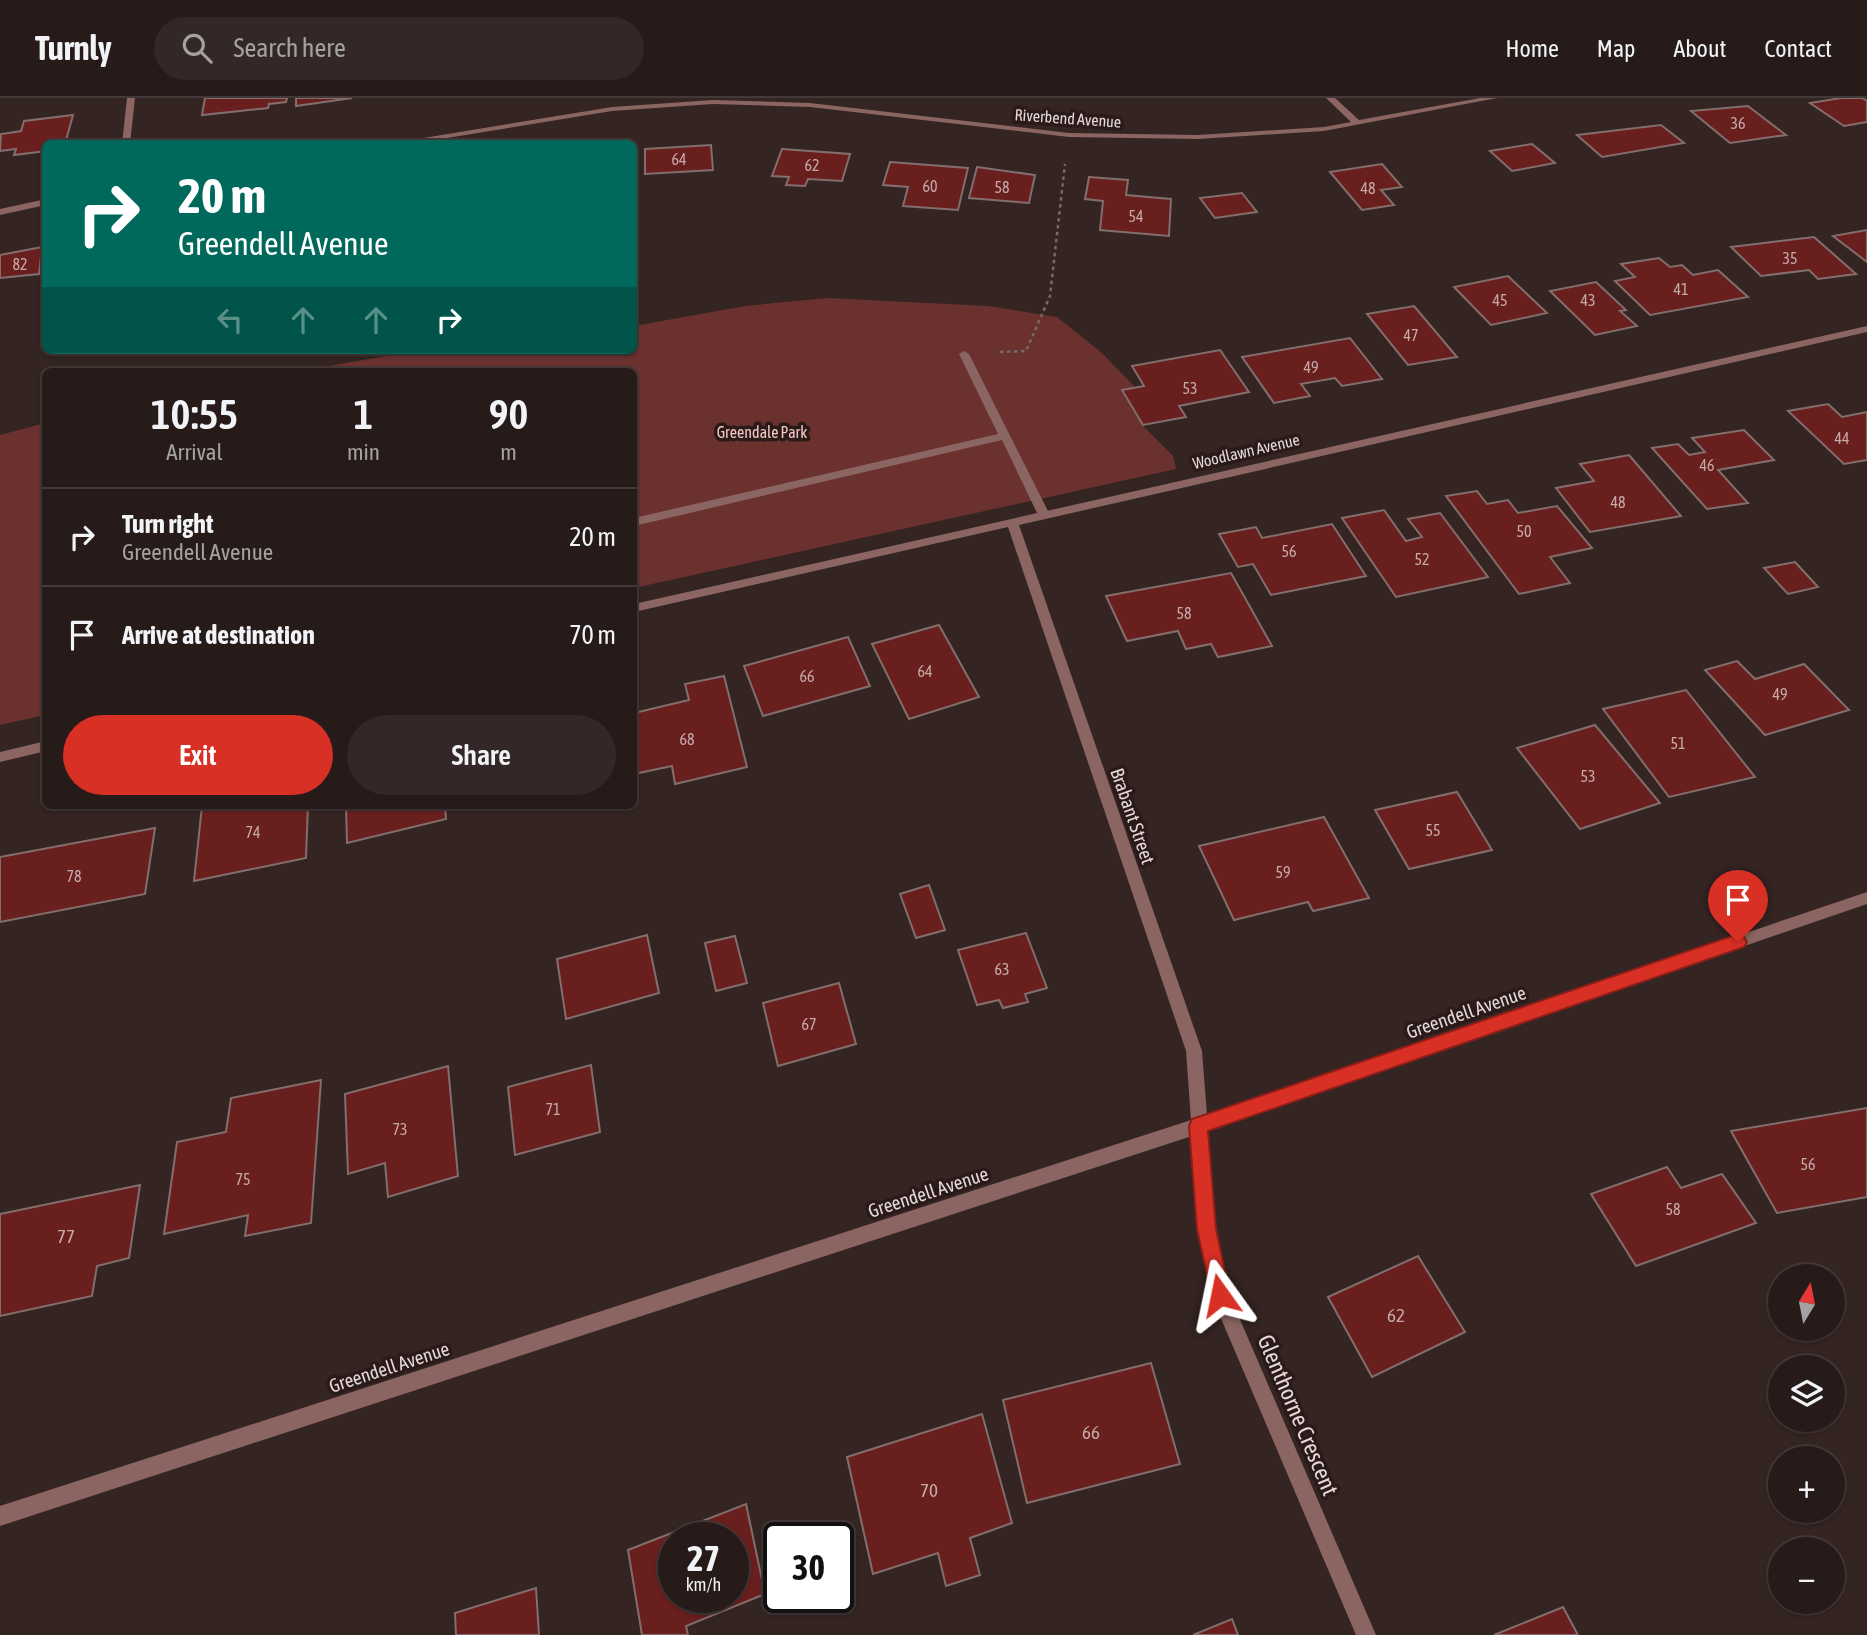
<!DOCTYPE html>
<html lang="en">
<head>
<meta charset="utf-8">
<style>
	body { margin:0; font-family:"Asap Condensed",sans-serif; background:#332827; color:#f1f3f6; height:100vh; display:flex; flex-direction:column; font-size:26px; white-space:nowrap }
	* { box-sizing:border-box; margin:0 }
	p { font-size:23px; color:#a4a1a2 }
	.icon { flex:none; width:38px; height:38px; fill:none; stroke:currentColor; stroke-width:2; stroke-linecap:round; stroke-linejoin:round }
	.map { position:relative; flex:1; overflow:hidden }
	.side { position:absolute; left:42px; top:270px; width:595px; height:441px; display:flex; flex-direction:column; background:#271b1a; border-radius:10px; box-shadow:0 2px 5px #0004,0 0 0 2px #433939 }
	.side>* { flex:none }
	.banner { position:absolute; left:42px; top:42px; width:595px; height:214px; border-radius:10px; box-shadow:0 2px 5px #0004,0 0 0 2px #433939; background:#00695c; color:#fff; overflow:hidden }
	.needle { width:46px; rotate:10deg }
	.buttons { position:absolute; left:1768px; top:1166px; display:grid; gap:14px }
	.buttons a { display:grid; place-items:center; width:77px; height:77px; border-radius:50%; background:#271b1a; box-shadow:0 2px 5px #0004,0 0 0 2px #433939; font-size:35px }
	.speed { position:absolute; left:658px; top:1424px; display:flex; gap:14px; font-size:35px; font-weight:700; text-align:center }
	.speed>* { display:grid; place-content:center; width:91px; height:91px; border-radius:50%; background:#271b1a; box-shadow:0 2px 5px #0004,0 0 0 2px #433939; line-height:1 }
	.speed small { font-size:18px; font-weight:400 }
	.speed .limit { border:4px solid #111; border-radius:10px; background:#fff; color:#111 }
	.pin { position:absolute; display:grid; place-items:center; width:60px; height:60px; color:#fff; margin:-72px -30px; border-radius:50% 50% 50% 0; rotate:-45deg; box-shadow:0 0 7px #0007 }
	.pin .icon { rotate:45deg }
	.me { position:absolute; width:77px; margin:-38px; rotate:348deg; stroke-linejoin:round; filter:drop-shadow(0 0 5px #0008) }
	.turn { display:flex; align-items:center; gap:24px; height:147px; padding:0 21px; font-size:32px }
	.turn .icon { width:91px; height:91px; stroke-width:2.5 }
	.turn b { display:block; font-size:49px; line-height:60px }
	.lanes { display:flex; align-items:center; height:66px; padding:0 21px; background:#0003; justify-content:center; gap:35px; direction:ltr }
	.lanes .off { opacity:.35 }
	.eta { display:flex; justify-content:space-evenly; align-items:center; height:119px; text-align:center }
	.eta b { font-size:42px; font-weight:600; line-height:49px }
	.primary-button { display:flex; gap:14px; margin-top:auto; padding:14px 21px }
	.primary-button a { flex:1; height:80px; border-radius:42px; background:#d93025; color:#fff; font-size:28px; font-weight:600; line-height:80px; text-align:center }
	.primary-button a+a { background:#332827; color:#f1f3f6 }
	ul { padding:0; list-style:none }
	li { display:flex; align-items:center; gap:21px; height:98px; padding:0 21px; border-top:2px solid #433939 }
	li div { flex:1 }
	li b { display:block; font-size:26px }
	li em { font-style:normal }
	header { display:flex; align-items:center; gap:42px; box-sizing:border-box; height:98px; padding:0 35px; background:#271b1a; border-bottom:2px solid #433939 }
	header strong { font-size:33px }
	nav { display:flex; gap:38px; margin-inline-start:auto; font-size:24px }
	.search { width:490px; height:63px; background:#332827; display:flex; align-items:center; gap:18px; box-sizing:border-box; padding:0 24px; border-radius:38px; color:#a4a1a2; font-size:26px }
	.map>svg:first-child { display:block }
</style>
</head>
<body>
<header>
<strong>Turnly</strong>
<div class="search"><svg class="icon" aria-label="search" viewBox="0 0 24 24"><circle cx="10" cy="10" r="6"/><path d="M15 15l6 6"/></svg>Search here</div>
<nav><a>Home</a><a>Map</a><a>About</a><a>Contact</a></nav>
</header>
<div class="map">
<svg width="1867" height="1537" viewBox="0 0 1867 1537">
	<rect width="100%" height="100%" fill="#342422"/>
	<g fill="#6a312e">
		<path d="M 828,200 L 988,208 L 1057,219 L 1102,255 L 1135,289 L 1144,329 L 1173,358 L 1176,371 L 634,490 L 634,273 L 299,273 L 422,252 L 634,252 L 634,228 L 745,208 Z"/>
		<path d="M 45,325 L 45,617 L 0,627 L 0,337 Z"/>
	</g>
	<g fill="#691f1e" stroke="#826e6c" stroke-width="2" fill-rule="evenodd">
		<path d="M 205,0 L 287,0 L 286,4 L 269,6 L 268,10 L 202,17 Z"/>
		<path d="M 296,0 L 352,0 L 296,8 Z"/>
		<path d="M 1841,0 L 1862,0 L 1867,3 L 1867,24 L 1844,28 L 1810,5 Z"/>
		<path d="M 1748,8 L 1786,37 L 1730,45 L 1691,13 Z"/>
		<path d="M 73,17 L 65,46 L 46,46 L 46,53 L 14,57 L 16,51 L 0,53 L 1,36 L 21,33 L 24,23 Z"/>
		<path d="M 1661,27 L 1684,45 L 1602,59 L 1577,37 Z"/>
		<path d="M 1532,46 L 1555,65 L 1512,73 L 1490,53 Z"/>
		<path d="M 711,47 L 713,72 L 645,76 L 645,51 Z"/>
		<path d="M 782,51 L 850,56 L 842,83 L 808,81 L 805,88 L 786,87 L 789,79 L 772,78 Z"/>
		<path d="M 890,64 L 968,70 L 958,112 L 903,108 L 908,89 L 883,87 Z"/>
		<path d="M 1382,66 L 1402,89 L 1381,92 L 1394,107 L 1362,112 L 1330,74 Z"/>
		<path d="M 977,69 L 1035,77 L 1029,105 L 969,100 Z"/>
		<path d="M 1089,79 L 1128,82 L 1126,97 L 1171,101 L 1169,138 L 1100,132 L 1103,103 L 1085,101 Z"/>
		<path d="M 1242,95 L 1257,114 L 1215,120 L 1200,100 Z"/>
		<path d="M 1867,132 L 1867,164 L 1833,138 Z"/>
		<path d="M 1814,139 L 1856,176 L 1818,181 L 1809,172 L 1761,178 L 1731,149 Z"/>
		<path d="M 42,149 L 39,176 L 0,180 L 0,157 Z"/>
		<path d="M 1659,160 L 1670,169 L 1682,167 L 1693,177 L 1718,172 L 1748,199 L 1650,217 L 1615,183 L 1635,179 L 1621,166 Z"/>
		<path d="M 1508,178 L 1547,215 L 1491,227 L 1454,189 Z"/>
		<path d="M 1596,184 L 1626,212 L 1620,213 L 1637,228 L 1595,237 L 1550,193 Z"/>
		<path d="M 1414,208 L 1457,259 L 1408,267 L 1367,216 Z"/>
		<path d="M 1350,240 L 1382,281 L 1342,288 L 1335,280 L 1301,286 L 1310,298 L 1274,305 L 1242,259 Z"/>
		<path d="M 1220,252 L 1249,294 L 1179,308 L 1186,319 L 1143,327 L 1122,292 L 1144,288 L 1132,268 Z"/>
		<path d="M 1828,306 L 1842,319 L 1867,314 L 1867,362 L 1844,366 L 1788,313 Z"/>
		<path d="M 1744,332 L 1774,362 L 1718,372 L 1748,405 L 1707,411 L 1652,350 L 1678,346 L 1689,357 L 1705,354 L 1692,340 Z"/>
		<path d="M 1629,357 L 1681,418 L 1590,434 L 1556,390 L 1594,383 L 1580,366 Z"/>
		<path d="M 1477,393 L 1487,406 L 1508,402 L 1518,415 L 1557,408 L 1592,450 L 1550,459 L 1570,485 L 1519,496 L 1446,398 Z"/>
		<path d="M 1384,412 L 1406,443 L 1422,439 L 1408,421 L 1440,415 L 1488,479 L 1396,499 L 1342,420 Z"/>
		<path d="M 1332,426 L 1366,478 L 1271,497 L 1253,466 L 1238,469 L 1219,436 L 1256,429 L 1262,440 Z"/>
		<path d="M 1795,464 L 1818,489 L 1788,496 L 1764,470 Z"/>
		<path d="M 1231,475 L 1272,548 L 1218,559 L 1211,546 L 1186,551 L 1178,533 L 1127,543 L 1106,498 Z"/>
		<path d="M 939,527 L 979,599 L 909,621 L 872,546 Z"/>
		<path d="M 848,539 L 870,588 L 763,618 L 744,568 Z"/>
		<path d="M 1737,563 L 1755,581 L 1804,566 L 1849,612 L 1765,637 L 1705,572 Z"/>
		<path d="M 724,578 L 747,669 L 675,686 L 672,668 L 634,676 L 634,615 L 689,602 L 685,586 Z"/>
		<path d="M 1686,592 L 1755,679 L 1669,699 L 1603,611 Z"/>
		<path d="M 1595,627 L 1660,705 L 1580,731 L 1517,650 Z"/>
		<path d="M 1457,694 L 1492,752 L 1409,771 L 1375,712 Z"/>
		<path d="M 308,707 L 306,760 L 194,783 L 202,708 Z"/>
		<path d="M 346,707 L 445,707 L 446,721 L 347,745 Z"/>
		<path d="M 1324,719 L 1369,800 L 1313,813 L 1308,804 L 1234,822 L 1199,748 Z"/>
		<path d="M 155,730 L 145,796 L 0,824 L 0,759 Z"/>
		<path d="M 929,787 L 945,832 L 916,840 L 900,796 Z"/>
		<path d="M 1026,835 L 1047,890 L 1025,896 L 1028,904 L 1003,910 L 999,902 L 977,907 L 958,852 Z"/>
		<path d="M 647,837 L 659,895 L 566,921 L 557,861 Z"/>
		<path d="M 735,838 L 747,885 L 716,893 L 705,845 Z"/>
		<path d="M 839,885 L 856,946 L 778,968 L 763,905 Z"/>
		<path d="M 591,967 L 600,1034 L 515,1057 L 508,989 Z"/>
		<path d="M 448,968 L 458,1078 L 388,1099 L 385,1065 L 348,1076 L 345,996 Z"/>
		<path d="M 321,982 L 311,1125 L 245,1138 L 248,1117 L 164,1136 L 177,1044 L 226,1034 L 231,1000 Z"/>
		<path d="M 1867,1010 L 1867,1099 L 1777,1115 L 1731,1033 Z"/>
		<path d="M 1667,1069 L 1681,1090 L 1722,1076 L 1756,1125 L 1636,1168 L 1591,1096 Z"/>
		<path d="M 140,1087 L 129,1160 L 97,1168 L 92,1198 L 0,1218 L 0,1116 Z"/>
		<path d="M 1418,1158 L 1465,1234 L 1372,1279 L 1328,1199 Z"/>
		<path d="M 1151,1265 L 1180,1366 L 1027,1405 L 1003,1302 Z"/>
		<path d="M 982,1316 L 1012,1425 L 970,1440 L 980,1477 L 946,1488 L 938,1455 L 873,1476 L 847,1359 Z"/>
		<path d="M 746,1406 L 765,1496 L 686,1528 L 688,1537 L 642,1537 L 628,1452 ZM 674,1440 L 733,1440 L 733,1500 L 674,1500 Z"/>
		<path d="M 536,1490 L 539,1537 L 456,1537 L 455,1515 Z"/>
		<path d="M 1563,1509 L 1578,1537 L 1494,1537 Z"/>
		<path d="M 1232,1521 L 1238,1537 L 1193,1537 Z"/>
	</g>
	<g fill="none" stroke-linecap="round" stroke-linejoin="round">
		<path stroke="#776967" stroke-width="2.5" stroke-dasharray="3.5 3.5" stroke-linecap="butt" d="M 1000,254 L 1026,253 L 1050,198 L 1065,66"/>
		<path fill="#8a6562" fill-rule="evenodd" d="M 964,253 L 969,256 L 1050,417 L 1048,420 L 1040,420 L 1038,417 L 1002,342 L 634,428 L 634,420 L 998,336 L 959,256 Z"/>
		<g fill="#8a6562" fill-rule="evenodd">
			<path d="M 127,0 L 135,0 L 130,46 L 122,46 Z"/>
			<path d="M 1326,0 L 1335,0 L 1359,22 L 1480,0 L 1497,0 L 1324,33 L 1198,41 L 1069,39 L 810,9 L 713,6 L 612,13 L 410,46 L 387,46 L 612,9 L 713,2 L 810,5 L 1069,35 L 1198,37 L 1324,29 L 1351,24 Z"/>
			<path d="M 46,101 L 46,107 L 0,117 L 0,111 Z"/>
			<path d="M 1867,228 L 1867,234 L 1019,427 L 1202,953 L 1207,1017 L 1867,794 L 1867,806 L 1208,1032 L 1215,1131 L 1229,1196 L 1376,1537 L 1356,1537 L 1211,1197 L 1199,1131 L 1192,1038 L 0,1428 L 0,1408 L 1191,1022 L 1186,953 L 1008,429 L 634,514 L 634,506 Z"/>
			<path d="M 46,643 L 46,653 L 0,664 L 0,654 Z"/>
		</g>
	</g>
	<path fill="#d93025" stroke="#8d1f18" stroke-width="2" d="M 1738,836 L 1744,839 L 1747,844 L 1744,849 L 1208,1033 L 1216,1131 L 1230,1197 L 1227,1204 L 1220,1207 L 1213,1204 L 1197,1131 L 1189,1028 L 1192,1021 Z"/>
	<g text-anchor="middle" dominant-baseline="central" stroke-width="7" stroke-linejoin="round" paint-order="stroke">
		<g font-size="16" fill="#e4d9d8" stroke="#2a1a19">
			<text transform="translate(1068 20) rotate(4)">Riverbend Avenue</text>
			<text transform="translate(1246 353) rotate(-13)">Woodlawn Avenue</text>
		</g>
		<g font-size="16" fill="#c5aaaa">
			<text x="1738" y="25">36</text>
			<text x="679" y="61">64</text>
			<text x="812" y="67">62</text>
			<text x="930" y="88">60</text>
			<text x="1002" y="89">58</text>
			<text x="1368" y="90">48</text>
			<text x="1136" y="118">54</text>
			<text x="1790" y="160">35</text>
			<text x="20" y="166">82</text>
			<text x="1681" y="191">41</text>
			<text x="1500" y="202">45</text>
			<text x="1588" y="202">43</text>
			<text x="1411" y="237">47</text>
			<text x="1311" y="269">49</text>
			<text x="1190" y="290">53</text>
			<text x="1842" y="340">44</text>
			<text x="1707" y="367">46</text>
			<text x="1618" y="404">48</text>
			<text x="1524" y="433">50</text>
			<text x="1289" y="453">56</text>
			<text x="1422" y="461">52</text>
			<text x="1184" y="515">58</text>
			<text x="925" y="573">64</text>
			<text x="807" y="578">66</text>
			<text x="1780" y="596">49</text>
			<text x="687" y="641">68</text>
			<text x="1678" y="645">51</text>
			<text x="1588" y="678">53</text>
			<text x="1433" y="732">55</text>
			<text x="253" y="734">74</text>
			<text x="1283" y="774">59</text>
			<text x="74" y="778">78</text>
			<text x="1002" y="871">63</text>
			<text x="809" y="926">67</text>
			<text x="553" y="1011">71</text>
			<text x="400" y="1031">73</text>
			<text x="1808" y="1066">56</text>
			<text x="243" y="1081">75</text>
			<text x="1673" y="1111">58</text>
		</g>
		<g font-size="16" fill="#f6c7c2" stroke="#2a1a19">
			<text x="762" y="334">Greendale Park</text>
		</g>
		<g font-size="19" fill="#e4d9d8" stroke="#2a1a19">
			<text transform="translate(1133 718) rotate(71)">Brabant Street</text>
			<text transform="translate(1466 914) rotate(-19)">Greendell Avenue</text>
			<text transform="translate(928 1094) rotate(-18)">Greendell Avenue</text>
			<text transform="translate(389 1269) rotate(-18)">Greendell Avenue</text>
		</g>
		<g font-size="19" fill="#c5aaaa">
			<text x="66" y="1138">77</text>
			<text x="1396" y="1217">62</text>
			<text x="1091" y="1334">66</text>
			<text x="929" y="1392">70</text>
		</g>
		<g font-size="23" fill="#e4d9d8" stroke="#2a1a19">
			<text transform="translate(1298 1317) rotate(67)">Glenthorne Crescent</text>
		</g>
	</g>
</svg>
<div class="buttons">
<a><svg class="needle" viewBox="-14 -14 28 28"><path d="M0-13l5 13h-10z" fill="#e53935"/><path d="M0 13l5-13h-10z" fill="#a4a1a2"/></svg></a>
<a><svg class="icon" aria-label="layers" viewBox="0 0 24 24"><path d="M12 4l9 5-9 5-9-5zM3 14l9 5 9-5"/></svg></a>
<a>+</a>
<a>−</a>
</div>
<div class="speed"><div>27<small>km/h</small></div><div class="limit">30</div></div>
<div class="pin" style="left:1738px;top:844px;background:#d93025"><svg class="icon" aria-label="arrive" viewBox="0 0 24 24"><path d="M6 21V4h12l-3 4 3 4H6"/></svg></div>
<svg class="me" style="left:1220px;top:1197px" viewBox="-20 -20 40 40"><path d="M0-17L14 15 0 8-14 15z" fill="#d93025" stroke="#fff" stroke-width="4"/></svg>
<div class="banner">
<div class="turn"><svg class="icon" aria-label="right" viewBox="0 0 24 24"><path d="M7 20v-9h11M14 6l5 5-5 5"/></svg><div><b>20 m</b>Greendell Avenue</div></div>
<div class="lanes"><svg class="icon off" aria-label="left" viewBox="0 0 24 24"><path d="M17 20v-9H6M10 6l-5 5 5 5"/></svg><svg class="icon off" aria-label="ahead" viewBox="0 0 24 24"><path d="M12 20V5M6 11l6-6 6 6"/></svg><svg class="icon off" aria-label="ahead" viewBox="0 0 24 24"><path d="M12 20V5M6 11l6-6 6 6"/></svg><svg class="icon" aria-label="right" viewBox="0 0 24 24"><path d="M7 20v-9h11M14 6l5 5-5 5"/></svg></div>
</div>
<section class="side">
<div class="eta">
<div><b>10:55</b><p>Arrival</p></div>
<div><b>1</b><p>min</p></div>
<div><b>90</b><p>m</p></div>
</div>
<ul>
<li><svg class="icon" aria-label="right" viewBox="0 0 24 24"><path d="M7 20v-9h11M14 6l5 5-5 5"/></svg><div><b>Turn right</b><p>Greendell Avenue</p></div><em>20 m</em></li>
<li><svg class="icon" aria-label="arrive" viewBox="0 0 24 24"><path d="M6 21V4h12l-3 4 3 4H6"/></svg><div><b>Arrive at destination</b></div><em>70 m</em></li>
</ul>
<div class="primary-button"><a>Exit</a><a>Share</a></div>
</section>
</div>
</body>
</html>
